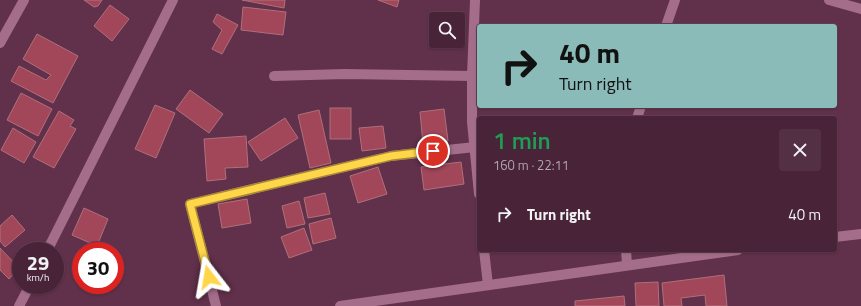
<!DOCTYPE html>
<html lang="en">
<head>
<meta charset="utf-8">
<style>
	body { margin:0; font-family:"Titillium Web",sans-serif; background:#533043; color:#f1f3f6; height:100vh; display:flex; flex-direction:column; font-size:15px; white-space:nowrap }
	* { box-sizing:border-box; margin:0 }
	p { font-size:13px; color:#b1a4ae }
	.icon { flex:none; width:22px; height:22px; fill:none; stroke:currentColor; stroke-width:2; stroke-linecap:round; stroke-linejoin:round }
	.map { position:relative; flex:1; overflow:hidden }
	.sheet { position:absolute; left:477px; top:116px; width:360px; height:136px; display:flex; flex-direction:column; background:#492438; border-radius:4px; box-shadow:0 1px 3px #0004,0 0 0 1px #614153 }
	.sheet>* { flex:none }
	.banner { position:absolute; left:477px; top:24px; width:360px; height:84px; border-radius:4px; box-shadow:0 1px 3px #0004,0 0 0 1px #614153; background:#8bbbb9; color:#111; overflow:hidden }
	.tools { position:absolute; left:429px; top:12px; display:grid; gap:8px }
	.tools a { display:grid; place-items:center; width:36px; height:36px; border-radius:4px; background:#492438; box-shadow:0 1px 3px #0004,0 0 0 1px #614153; font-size:20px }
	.speed { position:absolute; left:12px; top:242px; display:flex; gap:8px; font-size:20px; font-weight:700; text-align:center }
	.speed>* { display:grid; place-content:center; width:52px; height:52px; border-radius:50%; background:#492438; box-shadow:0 1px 3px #0004,0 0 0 1px #614153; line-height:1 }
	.speed small { font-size:10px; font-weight:400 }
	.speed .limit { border:6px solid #d22; background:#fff; color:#111 }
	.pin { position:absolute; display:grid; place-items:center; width:34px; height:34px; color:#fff; margin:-17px; border:2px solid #fff; border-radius:50%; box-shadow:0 1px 4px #0007 }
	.me { position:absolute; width:44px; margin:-22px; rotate:346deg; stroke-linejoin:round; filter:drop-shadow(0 0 3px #0008) }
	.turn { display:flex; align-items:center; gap:14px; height:84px; padding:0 16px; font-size:18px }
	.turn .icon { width:52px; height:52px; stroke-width:2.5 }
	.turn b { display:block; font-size:28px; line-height:34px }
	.round { display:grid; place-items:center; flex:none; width:42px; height:42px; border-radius:4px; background:#533043 }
	.head { display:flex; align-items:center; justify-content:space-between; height:68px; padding:0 16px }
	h1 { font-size:24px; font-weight:600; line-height:30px; color:#1e9e55 }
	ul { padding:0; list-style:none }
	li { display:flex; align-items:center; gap:12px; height:60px; padding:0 16px }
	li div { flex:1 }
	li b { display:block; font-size:15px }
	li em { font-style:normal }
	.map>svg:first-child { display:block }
</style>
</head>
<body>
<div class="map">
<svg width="861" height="306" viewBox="0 0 861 306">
	<rect width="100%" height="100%" fill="#61304a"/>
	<g fill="#a2465a" stroke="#ae707b">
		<path d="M 84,0 L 102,0 L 98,6 L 94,7 Z"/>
		<path d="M 242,0 L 285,0 L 284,8 Z"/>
		<path d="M 378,0 L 399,0 L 397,7 Z"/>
		<path d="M 110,5 L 129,19 L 112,41 L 94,26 Z"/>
		<path d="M 243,7 L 286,12 L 283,35 L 241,30 Z"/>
		<path d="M 217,14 L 238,25 L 222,54 L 212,49 L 222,30 L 213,22 Z"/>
		<path d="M 37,34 L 78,56 L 53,103 L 11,81 L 19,66 L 46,80 L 51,75 L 23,59 Z"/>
		<path d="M 190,90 L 223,114 L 209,133 L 176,109 Z"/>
		<path d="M 21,93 L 52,109 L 38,136 L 7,120 Z"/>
		<path d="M 155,105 L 175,113 L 156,158 L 135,149 Z"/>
		<rect x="330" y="108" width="21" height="31"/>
		<path d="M 444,109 L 448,141 L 423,144 L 420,112 Z"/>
		<path d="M 319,110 L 331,163 L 310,168 L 298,115 Z"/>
		<path d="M 59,111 L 74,120 L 70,126 L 76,129 L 54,168 L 33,157 Z"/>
		<path d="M 285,118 L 298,138 L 261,161 L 248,142 Z"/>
		<path d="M 383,126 L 386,148 L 362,151 L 359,128 Z"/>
		<path d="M 13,128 L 36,142 L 24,163 L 1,150 Z"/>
		<path d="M 246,136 L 248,167 L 225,168 L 226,179 L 207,181 L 204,139 Z"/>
		<path d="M 461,162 L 464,184 L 424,190 L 421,167 Z"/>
		<path d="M 378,167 L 387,194 L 358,203 L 350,176 Z"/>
		<path d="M 325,193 L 330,214 L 308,218 L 304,198 Z"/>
		<path d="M 247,199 L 251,223 L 222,228 L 218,204 Z"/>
		<path d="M 299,201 L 305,224 L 287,228 L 282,206 Z"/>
		<path d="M 84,208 L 108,219 L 97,246 L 72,235 Z"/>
		<path d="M 12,215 L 25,230 L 5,247 L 0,241 L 0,226 Z"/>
		<path d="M 331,218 L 336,238 L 313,244 L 309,224 Z"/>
		<path d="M 304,228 L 312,250 L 289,258 L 281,237 Z"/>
		<path d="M 0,248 L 19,268 L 9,279 L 0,270 Z"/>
		<path d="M 724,275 L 727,306 L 706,306 L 705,295 L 681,298 L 682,306 L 664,306 L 662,283 Z"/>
		<path d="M 658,282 L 659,306 L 636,306 L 635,283 Z"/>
		<path d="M 624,296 L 625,306 L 575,306 L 575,301 Z"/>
	</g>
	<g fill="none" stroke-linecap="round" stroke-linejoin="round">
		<g stroke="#a46d89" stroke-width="10">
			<path d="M 475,0 L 472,76 L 472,122 L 479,194"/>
			<path d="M 829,0 L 861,9"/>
			<path d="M 666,26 L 675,0"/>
			<path d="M 0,43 L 24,0"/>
			<path d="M 274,76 L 345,74 L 472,76"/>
			<path d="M 637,118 L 641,106"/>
			<path d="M 835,237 L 861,234"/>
			<path d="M 484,250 L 488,285"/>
			<path d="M 626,250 L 627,265"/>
			<path d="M 47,251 L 173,0"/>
			<path d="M 19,306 L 30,285"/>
			<path d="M 216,306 L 190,204 L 391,156 L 475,147"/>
			<path d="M 340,306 L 738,250"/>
		</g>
	</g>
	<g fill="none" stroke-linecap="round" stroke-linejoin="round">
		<defs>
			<path id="route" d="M 209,277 L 190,204 L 391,156 L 433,151"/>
		</defs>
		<use href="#route" stroke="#a68a30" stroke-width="10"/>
		<use href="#route" stroke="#ffd54a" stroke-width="7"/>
	</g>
</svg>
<div class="tools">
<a><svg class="icon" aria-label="search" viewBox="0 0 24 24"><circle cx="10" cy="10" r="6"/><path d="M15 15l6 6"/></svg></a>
</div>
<div class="speed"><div>29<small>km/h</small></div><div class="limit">30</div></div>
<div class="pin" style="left:433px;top:151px;background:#d93025"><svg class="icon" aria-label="arrive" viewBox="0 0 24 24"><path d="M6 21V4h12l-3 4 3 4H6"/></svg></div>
<svg class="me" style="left:209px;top:277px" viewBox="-20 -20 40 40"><path d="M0-17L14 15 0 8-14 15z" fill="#ffd54a" stroke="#fff" stroke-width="4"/></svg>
<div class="banner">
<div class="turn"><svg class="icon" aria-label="right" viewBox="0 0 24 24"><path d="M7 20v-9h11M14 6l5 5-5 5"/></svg><div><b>40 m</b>Turn right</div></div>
</div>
<section class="sheet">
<div class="head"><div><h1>1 min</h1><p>160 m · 22:11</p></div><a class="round"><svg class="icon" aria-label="close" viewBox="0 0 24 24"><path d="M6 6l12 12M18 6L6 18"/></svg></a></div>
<ul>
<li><svg class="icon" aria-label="right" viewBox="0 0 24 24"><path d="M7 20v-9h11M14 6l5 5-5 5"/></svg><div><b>Turn right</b></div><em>40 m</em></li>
</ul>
</section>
</div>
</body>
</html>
